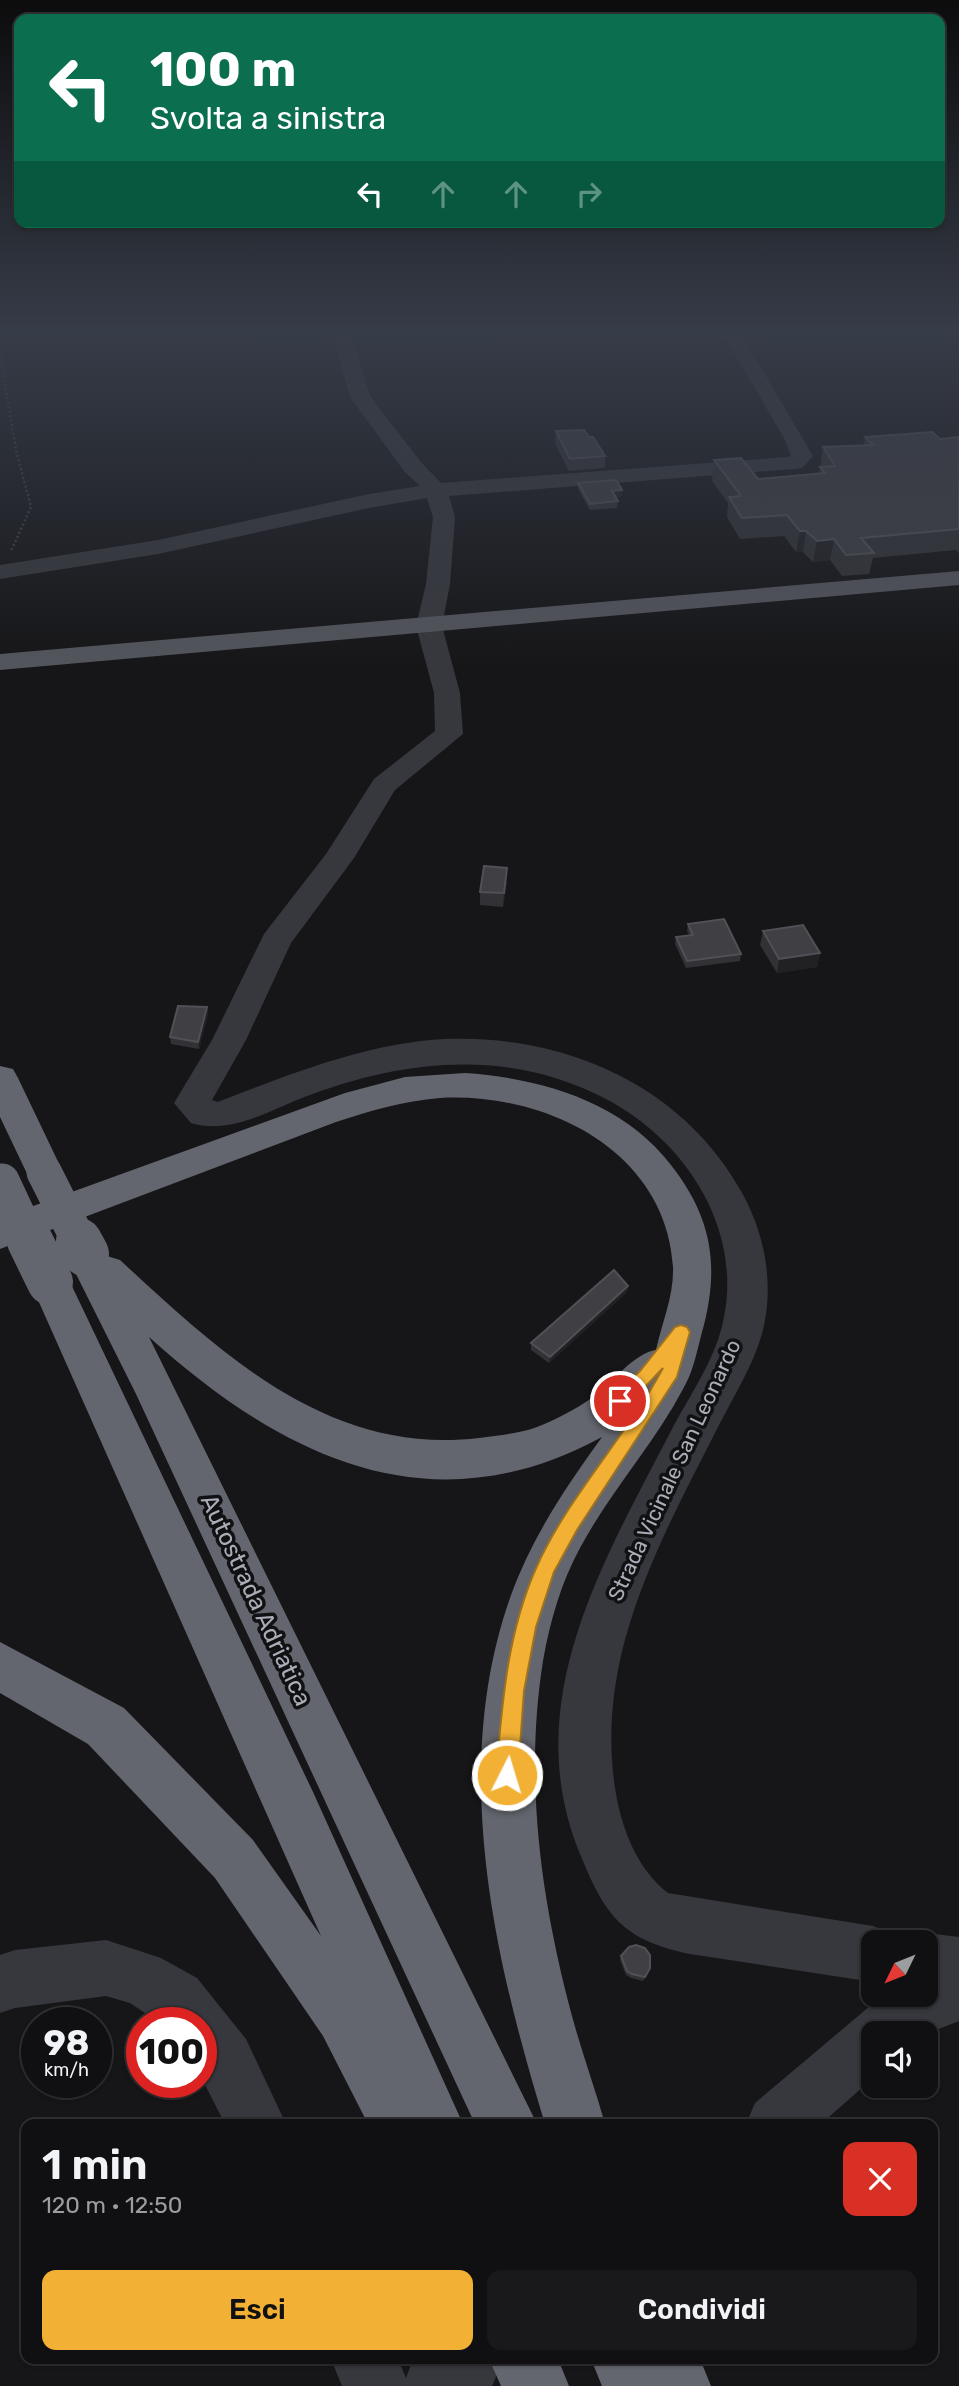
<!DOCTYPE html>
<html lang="it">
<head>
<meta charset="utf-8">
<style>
	body { margin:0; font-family:Rubik,sans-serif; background:#19191b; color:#f1f3f6; height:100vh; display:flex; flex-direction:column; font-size:26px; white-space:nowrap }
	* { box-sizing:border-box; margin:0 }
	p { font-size:23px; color:#9c9d9f }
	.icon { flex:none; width:38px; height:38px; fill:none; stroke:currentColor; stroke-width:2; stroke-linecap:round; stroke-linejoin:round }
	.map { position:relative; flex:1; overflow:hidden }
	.sheet { position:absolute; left:21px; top:2119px; width:917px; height:245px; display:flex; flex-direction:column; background:#101012; border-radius:14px; box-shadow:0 2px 5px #0004,0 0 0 2px #303032 }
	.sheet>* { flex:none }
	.guide { position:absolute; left:14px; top:14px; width:931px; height:214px; border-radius:14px; box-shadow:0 2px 5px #0004,0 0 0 2px #303032; background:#0b6e4f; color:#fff; overflow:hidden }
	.needle { width:46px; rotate:227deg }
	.tools { position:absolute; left:861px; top:1930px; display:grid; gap:14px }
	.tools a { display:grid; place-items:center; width:77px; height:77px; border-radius:14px; background:#101012; box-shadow:0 2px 5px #0004,0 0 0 2px #303032; font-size:35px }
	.speed { position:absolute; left:21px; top:2007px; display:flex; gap:14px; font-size:35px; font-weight:700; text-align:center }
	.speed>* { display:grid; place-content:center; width:91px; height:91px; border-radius:50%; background:#101012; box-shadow:0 2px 5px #0004,0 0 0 2px #303032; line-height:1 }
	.speed small { font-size:18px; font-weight:400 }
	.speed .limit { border:10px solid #d22; background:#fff; color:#111 }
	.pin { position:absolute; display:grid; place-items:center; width:60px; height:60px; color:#fff; margin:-30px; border:4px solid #fff; border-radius:50%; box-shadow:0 2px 7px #0007 }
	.me { position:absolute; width:77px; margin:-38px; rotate:5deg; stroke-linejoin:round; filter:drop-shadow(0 0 5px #0008) }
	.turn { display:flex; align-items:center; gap:24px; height:147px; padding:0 21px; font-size:32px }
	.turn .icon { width:91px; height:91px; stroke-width:2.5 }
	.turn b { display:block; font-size:49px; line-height:60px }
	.lanes { display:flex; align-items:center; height:66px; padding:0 21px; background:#0003; justify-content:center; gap:35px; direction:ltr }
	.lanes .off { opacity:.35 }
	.round { display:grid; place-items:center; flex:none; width:74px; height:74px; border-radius:14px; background:#19191b }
	.head { display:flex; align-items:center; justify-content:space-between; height:119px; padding:0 21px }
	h1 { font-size:42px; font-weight:600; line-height:52px }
	.button { display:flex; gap:14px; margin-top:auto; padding:14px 21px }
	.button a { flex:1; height:80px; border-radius:14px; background:#f2b134; color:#111; font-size:28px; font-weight:600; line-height:80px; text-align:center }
	.button a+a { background:#19191b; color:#f1f3f6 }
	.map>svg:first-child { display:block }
</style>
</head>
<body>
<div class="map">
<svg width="959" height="2386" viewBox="0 0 959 2386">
	<rect width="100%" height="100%" fill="#161618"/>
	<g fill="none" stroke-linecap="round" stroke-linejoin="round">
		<g stroke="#3d3f44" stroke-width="2.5" stroke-dasharray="2 2.5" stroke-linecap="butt">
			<path d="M 0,337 L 3,332"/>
			<path d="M 0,353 L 16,450 L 31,507 L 11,551"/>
		</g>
		<g fill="#37383d" fill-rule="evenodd">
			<path d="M 332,332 L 350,332 L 370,396 L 420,461 L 441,483 L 788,457 L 791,455 L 784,438 L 722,332 L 740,332 L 813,456 L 802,468 L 794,469 L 449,496 L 455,517 L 450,584 L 442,626 L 460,693 L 463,734 L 395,790 L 354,858 L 291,943 L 246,1040 L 212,1100 L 218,1102 C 290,1074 367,1043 445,1039 C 564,1034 682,1085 741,1191 C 762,1228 772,1272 766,1314 C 761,1353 737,1390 719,1425 C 661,1540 595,1654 615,1788 C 621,1827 636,1868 668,1893 L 873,1926 L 893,1934 L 896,1942 L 873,1942 L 873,1982 L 690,1954 C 622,1940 605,1915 580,1854 C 517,1701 605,1559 673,1427 C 692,1392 717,1356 724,1317 C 742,1226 684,1140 606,1099 C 510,1048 405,1059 307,1096 C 270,1110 231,1135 191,1123 L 174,1103 L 212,1040 L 264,934 L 326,854 L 374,779 L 435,731 L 434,693 L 416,626 L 426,584 L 433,517 L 427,498 L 369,508 L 158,554 L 0,579 L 0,565 L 158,540 L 369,494 L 420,486 L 404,471 L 350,397 Z"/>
			<path d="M 926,1933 L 959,1937 L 959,2021 L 926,2034 L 873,2034 L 873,2078 L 821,2124 L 746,2124 L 755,2103 L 883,1995 L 926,1995 L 926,1942 L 905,1942 Z"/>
			<path d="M 106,1940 L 161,1958 L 197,1978 L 246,2039 L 286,2124 L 225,2124 L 201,2077 L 201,2023 L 160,2023 L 130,2003 L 106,1996 L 15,2008 L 0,2013 L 0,1955 L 15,1950 Z"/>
			<path d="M 331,2359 L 398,2359 L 406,2378 L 412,2362 L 418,2359 L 499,2359 L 501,2365 L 492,2386 L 342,2386 Z"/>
		</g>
		<path fill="#53555c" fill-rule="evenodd" d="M 959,571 L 959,585 L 0,670 L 0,654 Z"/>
		<g fill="#63666e" fill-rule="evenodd">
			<path d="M 0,1066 L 13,1069 L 18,1078 L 63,1172 L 57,1182 L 44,1186 L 31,1182 L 0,1117 Z"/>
			<path d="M 465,1073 C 541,1078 623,1102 671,1165 C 714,1220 720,1270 701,1336 C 696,1355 693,1372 683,1389 C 654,1444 610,1492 580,1548 C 561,1583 550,1621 543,1661 C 524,1781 541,1900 572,2016 C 582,2053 595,2088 605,2124 L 545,2124 C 494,1957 450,1769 510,1598 C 531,1539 565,1488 602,1437 C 430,1531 281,1456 149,1337 L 537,2124 L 475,2124 L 136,1394 L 66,1254 L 72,1243 L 86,1239 L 100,1243 L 107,1256 L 120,1260 C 223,1355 329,1456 479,1438 C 499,1435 518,1434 537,1427 C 557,1419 576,1409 593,1397 C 612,1383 634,1353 656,1350 C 662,1322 674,1296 673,1267 C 666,1150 545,1092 440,1098 C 403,1101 370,1111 336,1122 L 0,1249 L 0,1218 L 345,1093 L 405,1077 Z"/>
			<path d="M 50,1266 L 64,1271 L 70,1282 L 313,1792 L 463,2124 L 368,2124 L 323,2036 L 215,1878 L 88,1744 L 0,1693 L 0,1642 L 124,1708 L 253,1840 L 321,1936 L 30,1282 L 36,1271 Z"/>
			<path d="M 489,2359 L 558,2359 L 569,2386 L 501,2386 Z"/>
			<path d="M 591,2359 L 700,2359 L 711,2386 L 602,2386 Z"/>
		</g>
		<g stroke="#63666e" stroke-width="35">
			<path d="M 44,1172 L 80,1243"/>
			<path d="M 2,1181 L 31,1243"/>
		</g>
		<g stroke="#63666e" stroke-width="46">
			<path d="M 30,1241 L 50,1282"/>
			<path d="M 79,1241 L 86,1254"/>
		</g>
	</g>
	<g fill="#323236">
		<path d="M 556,431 L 589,437 L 605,456 L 605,468 L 569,471 L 555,443 Z"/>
		<path d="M 865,437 L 940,439 L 959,437 L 959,553 L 956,550 L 873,558 L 869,574 L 842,576 L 830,560 L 813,562 L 803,552 L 796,552 L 784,536 L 740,539 L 727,517 L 728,503 L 712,481 L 714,460 L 758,479 L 819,474 L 823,447 L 864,445 Z"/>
		<path d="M 578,483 L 622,496 L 615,497 L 618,501 L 617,508 L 590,510 L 578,489 Z"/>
		<path d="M 507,881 L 503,907 L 480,905 L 480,892 Z"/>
		<path d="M 688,924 L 741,954 L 740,961 L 686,968 L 675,944 L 676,937 L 690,936 L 687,931 Z"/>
		<path d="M 763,931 L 820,953 L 817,967 L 777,973 L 760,945 Z"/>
		<path d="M 207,1007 L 208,1014 L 199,1049 L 171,1044 L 170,1037 Z"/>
		<path d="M 628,1286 L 627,1292 L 549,1363 L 531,1350 L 531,1343 Z"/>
		<path d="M 621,1956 L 649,1972 L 643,1981 L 631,1978 L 626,1975 L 620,1960 Z"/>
	</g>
	<g fill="#212124">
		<path d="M 622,490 L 622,496 L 611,497 L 612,491 Z"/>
		<path d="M 800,531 L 806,531 L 803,552 L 796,552 Z"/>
		<path d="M 834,539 L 830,560 L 813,562 L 817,541 Z"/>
		<path d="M 507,868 L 507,881 L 503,907 L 504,893 Z"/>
		<path d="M 820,953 L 817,967 L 777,973 L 779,959 Z"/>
		<path d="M 207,1007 L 208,1014 L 199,1049 L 198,1042 Z"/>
		<path d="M 628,1286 L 627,1292 L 549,1363 L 550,1357 Z"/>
	</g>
	<g fill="#3f3f44" stroke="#4f5156" stroke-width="2">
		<path d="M 584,430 L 589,437 L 593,437 L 605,456 L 570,459 L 556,431 Z"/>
		<path d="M 932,432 L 940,439 L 959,437 L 959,529 L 861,538 L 874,553 L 846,555 L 834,539 L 817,541 L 806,531 L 800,531 L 787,515 L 742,518 L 729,497 L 741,496 L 714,460 L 741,458 L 758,479 L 825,473 L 820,467 L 835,466 L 823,447 L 873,445 L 865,437 Z"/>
		<path d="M 616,480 L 622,490 L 612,491 L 618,501 L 590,504 L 578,483 Z"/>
		<path d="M 484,866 L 507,868 L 504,893 L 480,892 Z"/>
		<path d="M 724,919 L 741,954 L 687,961 L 676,937 L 693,935 L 688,924 Z"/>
		<path d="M 803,925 L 820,953 L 779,959 L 763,931 Z"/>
		<path d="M 178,1006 L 207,1007 L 198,1042 L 170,1037 Z"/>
		<path d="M 614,1270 L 628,1286 L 550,1357 L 531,1343 Z"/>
		<path d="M 636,1945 L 645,1948 L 650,1955 L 650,1968 L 645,1977 L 632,1974 L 627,1971 L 621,1956 L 629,1947 Z"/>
	</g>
	<linearGradient id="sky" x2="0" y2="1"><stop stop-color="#0c0c0d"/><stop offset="0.5" stop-color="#363c48"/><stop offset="1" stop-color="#363c48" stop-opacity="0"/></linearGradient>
	<rect width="959" height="666" fill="url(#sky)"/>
	<path fill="#f2b134" stroke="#9d7322" stroke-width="2" d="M 681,1325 L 687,1327 L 690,1332 L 677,1377 L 577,1530 L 554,1572 L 536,1627 L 524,1691 L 518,1775 L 515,1782 L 507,1786 L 499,1782 L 496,1775 C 502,1704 507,1632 537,1566 C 569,1495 626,1437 663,1368 L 626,1407 L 620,1409 L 613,1407 L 611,1401 L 613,1396 L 640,1371 L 675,1327 Z"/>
	<g text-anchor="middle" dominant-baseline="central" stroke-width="7" stroke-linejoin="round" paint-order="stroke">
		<g font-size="21" fill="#a8adb8" stroke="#111113">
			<text transform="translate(674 1470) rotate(-65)">Strada Vicinale San Leonardo</text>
		</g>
		<g font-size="24" fill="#a8adb8" stroke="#111113">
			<text transform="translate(256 1600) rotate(65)">Autostrada Adriatica</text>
		</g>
	</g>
</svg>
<div class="tools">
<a><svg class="needle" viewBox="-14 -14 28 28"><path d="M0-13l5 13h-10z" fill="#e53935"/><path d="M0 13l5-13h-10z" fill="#9c9d9f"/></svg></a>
<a><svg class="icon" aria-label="sound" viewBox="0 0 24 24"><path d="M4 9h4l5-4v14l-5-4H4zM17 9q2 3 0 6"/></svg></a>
</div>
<div class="speed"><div>98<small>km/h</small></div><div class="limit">100</div></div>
<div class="pin" style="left:620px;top:1401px;background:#d93025"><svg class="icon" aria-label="arrive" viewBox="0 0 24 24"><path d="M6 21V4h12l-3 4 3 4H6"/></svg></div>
<svg class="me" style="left:507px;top:1775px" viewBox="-20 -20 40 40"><circle r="17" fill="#f2b134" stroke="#fff" stroke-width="3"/><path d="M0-11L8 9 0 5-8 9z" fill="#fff"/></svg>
<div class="guide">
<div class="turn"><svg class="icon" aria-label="left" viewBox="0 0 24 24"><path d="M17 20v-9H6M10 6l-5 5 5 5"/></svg><div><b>100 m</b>Svolta a sinistra</div></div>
<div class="lanes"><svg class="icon" aria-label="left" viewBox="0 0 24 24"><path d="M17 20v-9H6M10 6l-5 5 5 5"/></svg><svg class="icon off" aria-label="ahead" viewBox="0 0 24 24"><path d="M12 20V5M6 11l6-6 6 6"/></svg><svg class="icon off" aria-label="ahead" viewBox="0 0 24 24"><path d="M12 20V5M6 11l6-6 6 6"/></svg><svg class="icon off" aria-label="right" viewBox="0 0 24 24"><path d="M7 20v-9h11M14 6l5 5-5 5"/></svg></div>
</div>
<section class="sheet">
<div class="head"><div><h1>1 min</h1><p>120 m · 12:50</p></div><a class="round" style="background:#d93025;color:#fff"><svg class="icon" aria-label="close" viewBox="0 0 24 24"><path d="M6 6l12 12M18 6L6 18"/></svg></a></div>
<div class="button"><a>Esci</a><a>Condividi</a></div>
</section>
</div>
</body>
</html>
